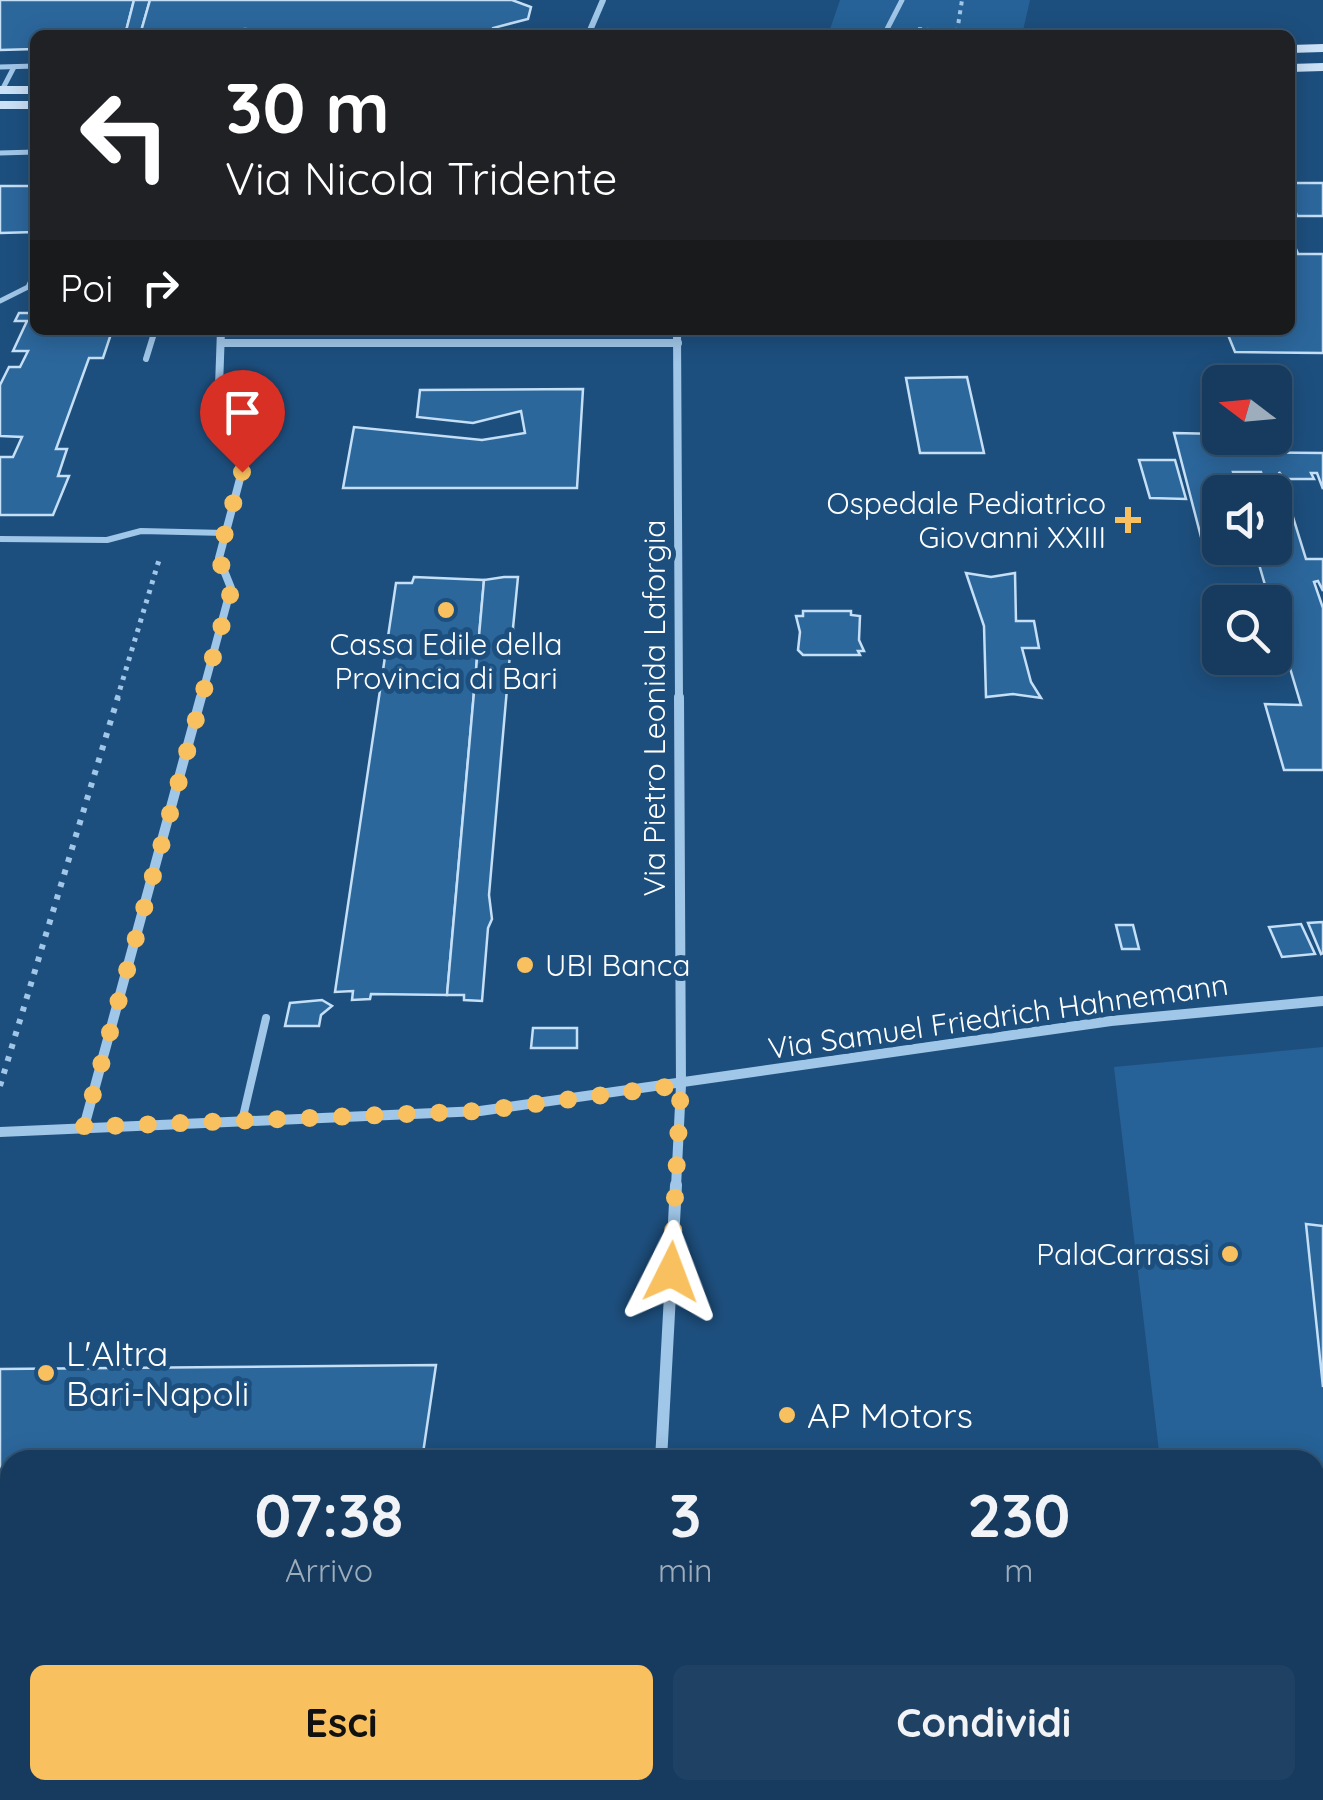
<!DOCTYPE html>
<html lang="it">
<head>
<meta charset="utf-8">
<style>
	body { margin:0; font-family:Quicksand,sans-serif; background:#1f4264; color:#f1f3f6; height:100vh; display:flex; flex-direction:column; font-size:38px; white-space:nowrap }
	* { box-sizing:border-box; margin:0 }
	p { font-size:32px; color:#9eadbc }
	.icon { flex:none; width:55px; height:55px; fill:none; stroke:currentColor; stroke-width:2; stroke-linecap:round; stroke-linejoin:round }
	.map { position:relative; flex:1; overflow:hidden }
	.sheet { position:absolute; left:0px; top:1450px; width:1325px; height:350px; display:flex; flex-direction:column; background:#163b5e; border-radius:30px 30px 0 0; box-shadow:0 5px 25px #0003,0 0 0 2px #355573 }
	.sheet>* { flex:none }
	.hud { position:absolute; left:30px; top:30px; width:1265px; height:305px; border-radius:15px; box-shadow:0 5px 25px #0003,0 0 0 2px #355573; background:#202124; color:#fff; overflow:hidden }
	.needle { width:65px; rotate:286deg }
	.fabs { position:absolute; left:1202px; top:365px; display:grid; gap:20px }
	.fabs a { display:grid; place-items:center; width:90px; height:90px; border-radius:15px; background:#163b5e; box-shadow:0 5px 25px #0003,0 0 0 2px #355573; font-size:50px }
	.pin { position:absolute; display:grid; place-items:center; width:85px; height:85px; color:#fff; margin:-102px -42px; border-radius:50% 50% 50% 0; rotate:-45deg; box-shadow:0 0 10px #0007 }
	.pin .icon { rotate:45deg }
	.me { position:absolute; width:110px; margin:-55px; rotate:3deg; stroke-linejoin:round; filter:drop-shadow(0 0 8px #0008) }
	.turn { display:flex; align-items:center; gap:35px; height:210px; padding:0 30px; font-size:45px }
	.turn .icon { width:130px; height:130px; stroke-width:2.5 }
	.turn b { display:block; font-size:70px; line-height:85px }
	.then { display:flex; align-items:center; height:95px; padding:0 30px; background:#0003; gap:20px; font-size:38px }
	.eta { display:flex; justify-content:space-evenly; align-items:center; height:170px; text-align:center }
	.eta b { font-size:60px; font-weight:800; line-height:70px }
	.primary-button { display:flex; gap:20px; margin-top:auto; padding:20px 30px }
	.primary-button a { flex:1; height:115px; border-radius:15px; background:#f8c05e; color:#111; font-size:40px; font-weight:800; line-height:115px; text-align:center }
	.primary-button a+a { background:#1f4264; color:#f1f3f6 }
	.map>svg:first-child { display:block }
</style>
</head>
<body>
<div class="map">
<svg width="1323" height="1800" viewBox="0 0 1323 1800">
	<rect width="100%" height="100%" fill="#1d4f7e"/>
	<g fill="#266297">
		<path d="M 840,0 L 1030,0 L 1022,35 L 828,35 Z"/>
		<path d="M 1323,1047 L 1323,1800 L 1191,1800 L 1190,1790 L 1315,1790 L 1315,1460 L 1160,1460 L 1114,1067 Z"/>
		<path d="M 0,1568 L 10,1568 L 10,1790 L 51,1790 L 50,1800 L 0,1800 Z"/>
	</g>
	<g fill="#2c679c" stroke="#c4dff6" stroke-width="2.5" fill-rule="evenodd">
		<path d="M 0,0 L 134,0 L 125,35 L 35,35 L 35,49 L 0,50 Z"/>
		<path d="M 134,0 L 150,0 L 140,35 L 125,35 Z"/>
		<path d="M 150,0 L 512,0 L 531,7 L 528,19 L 493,28 L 487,35 L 460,31 L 450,35 L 244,35 L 245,29 L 140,35 Z"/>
		<path d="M 1290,183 L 1323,183 L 1323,216 L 1297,216 L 1295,210 L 1290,211 Z"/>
		<path d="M 0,186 L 35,186 L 35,232 L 0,233 Z"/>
		<path d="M 1290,234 L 1298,254 L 1323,254 L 1323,353 L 1235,352 L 1226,330 L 1290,330 Z"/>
		<path d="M 19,313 L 35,313 L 35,330 L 112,331 L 103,358 L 89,358 L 56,449 L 67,449 L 58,476 L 69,476 L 53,515 L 0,515 L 0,457 L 13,457 L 22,437 L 0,436 L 0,385 L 9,367 L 20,367 L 28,351 L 13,351 L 27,321 L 15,321 Z"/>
		<path d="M 967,377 L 984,453 L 920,453 L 906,378 Z"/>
		<path d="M 583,389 L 577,488 L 343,488 L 354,427 L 482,440 L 525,433 L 521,411 L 473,423 L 417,417 L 420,390 Z"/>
		<path d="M 1174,433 L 1220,434 L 1226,452 L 1323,453 L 1323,489 L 1317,473 L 1311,473 L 1314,479 L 1284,479 L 1279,472 L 1306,559 L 1323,559 L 1323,591 L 1318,581 L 1314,582 L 1323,608 L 1323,770 L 1284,770 L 1265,704 L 1301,705 L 1275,618 L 1275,602 L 1270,602 L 1258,561 L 1207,560 ZM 1233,472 L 1261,472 L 1267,492 L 1275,492 L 1275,548 L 1220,548 L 1220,492 L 1239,492 Z"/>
		<path d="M 1221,438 L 1266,438 L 1272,452 L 1226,452 Z"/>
		<path d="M 1139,460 L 1175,460 L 1186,499 L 1150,498 Z"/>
		<path d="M 966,573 L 991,577 L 1015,573 L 1016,621 L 1034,621 L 1039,648 L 1022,648 L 1031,682 L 1041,698 L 1013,694 L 986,697 L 984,626 Z"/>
		<path d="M 414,577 L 484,580 L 447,995 L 371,994 L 370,999 L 352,1000 L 353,991 L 335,992 L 396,583 L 412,583 Z"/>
		<path d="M 504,577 L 518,577 L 513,628 L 516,640 L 510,654 L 489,895 L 492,919 L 488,928 L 482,1001 L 464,1000 L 464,995 L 447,995 L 484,580 Z"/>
		<path d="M 803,611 L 851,611 L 851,615 L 860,616 L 859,640 L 864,651 L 858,651 L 860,655 L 803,655 L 798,650 L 800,632 L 796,616 L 803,616 Z"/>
		<path d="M 1323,922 L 1323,953 L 1321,954 L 1308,923 Z"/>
		<path d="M 1301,924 L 1315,954 L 1282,957 L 1269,927 Z"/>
		<path d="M 1116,925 L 1133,925 L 1139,949 L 1122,949 Z"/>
		<path d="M 322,1000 L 332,1006 L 321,1015 L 319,1026 L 285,1026 L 290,1003 Z"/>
		<path d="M 533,1028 L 577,1028 L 577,1048 L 531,1048 Z"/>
		<path d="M 1306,1224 L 1323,1226 L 1323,1387 Z"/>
		<path d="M 436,1365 L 422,1460 L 10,1460 L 10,1511 L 0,1510 L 0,1369 Z"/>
		<path d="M 109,1790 L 374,1790 L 373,1800 L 108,1800 Z"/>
	</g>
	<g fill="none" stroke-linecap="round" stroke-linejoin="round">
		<g stroke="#a0c6e8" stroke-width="4" stroke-dasharray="4 5" stroke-linecap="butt">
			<path d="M 918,29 L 987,35"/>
			<path d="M 957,32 L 962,0"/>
		</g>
		<path stroke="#a0c6e8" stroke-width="5" stroke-dasharray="4 6" stroke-linecap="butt" d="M 117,699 L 159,560"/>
		<path stroke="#a0c6e8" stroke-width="6" stroke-dasharray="5 8" stroke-linecap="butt" d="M 0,1086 L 118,697"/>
		<g stroke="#a0c6e8" stroke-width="5">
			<path d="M 884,35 L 902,0"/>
			<path d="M 0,67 L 35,66"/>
			<path d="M 2,90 L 14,67"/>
			<path d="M 0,153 L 35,152"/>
			<path d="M 0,301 L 28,287 L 35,272"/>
		</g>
		<g stroke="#a0c6e8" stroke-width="6">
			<path d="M 146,359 L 155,330"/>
			<path d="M 0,539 L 107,540 L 141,531 L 225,533"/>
		</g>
		<path stroke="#a0c6e8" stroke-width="8" d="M 242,1121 L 266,1018"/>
		<path stroke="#a0c6e8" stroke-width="6" d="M 588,35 L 603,0"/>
		<g stroke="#a0c6e8" stroke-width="8">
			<path d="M 677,330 L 679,699"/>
			<path d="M 223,343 L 678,343"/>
			<path d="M 201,699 L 231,588 L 219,558 L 250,441 L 218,415 L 221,330"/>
		</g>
		<g stroke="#a0c6e8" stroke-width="10">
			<path d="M 84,1127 L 201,697"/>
			<path d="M 0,1132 L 480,1111 L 1111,1021 L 1323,1001"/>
			<path d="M 676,1187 L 681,1085 L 679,697"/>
		</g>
		<g stroke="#a0c6e8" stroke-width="12">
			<path d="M 661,1460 L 676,1185"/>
			<path d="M 642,1800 L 643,1790"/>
		</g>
		<g fill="#cbe1f6" fill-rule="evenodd">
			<path d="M 1323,44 L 1323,52 L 1290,53 L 1290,45 Z"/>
			<path d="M 1323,63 L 1323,71 L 1290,72 L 1290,64 Z"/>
			<rect x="0" y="86" width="35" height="8"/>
			<rect x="0" y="101" width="35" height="8"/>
		</g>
	</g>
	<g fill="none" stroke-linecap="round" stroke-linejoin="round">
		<path stroke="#f8c05e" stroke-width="18" stroke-dasharray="0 32.4" d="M 242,472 L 218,558 L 232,588 L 84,1127 L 480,1111 L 681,1085 L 671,1272"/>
	</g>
	<g fill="#f8c05e" stroke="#1d4f7e" stroke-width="4">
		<path d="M1123 505h10v10h10v10h-10v10h-10v-10h-10v-10h10z"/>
		<circle cx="446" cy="610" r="10"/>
		<circle cx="525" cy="965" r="10"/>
		<circle cx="1230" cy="1254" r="10"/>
		<circle cx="46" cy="1373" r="10"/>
		<circle cx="787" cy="1415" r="10"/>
	</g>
	<g text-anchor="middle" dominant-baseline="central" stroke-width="10" stroke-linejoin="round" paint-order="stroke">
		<g font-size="30" fill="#fff" stroke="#1d4f7e" text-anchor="end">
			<text x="1106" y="503">Ospedale Pediatrico<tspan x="1106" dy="34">Giovanni XXIII</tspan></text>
			<text x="446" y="644" text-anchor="middle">Cassa Edile della<tspan x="446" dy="34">Provincia di Bari</tspan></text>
			<text x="545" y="965" text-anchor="start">UBI Banca</text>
			<text x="1210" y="1254">PalaCarrassi</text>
		</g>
		<g font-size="30" fill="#fff" stroke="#1d4f7e">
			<text transform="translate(654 708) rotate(-90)">Via Pietro Leonida Laforgia</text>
			<text transform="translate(998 1016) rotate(-8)">Via Samuel Friedrich Hahnemann</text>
		</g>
		<g font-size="35" fill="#fff" stroke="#1d4f7e" text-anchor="start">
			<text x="66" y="1353">L'Altra<tspan x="66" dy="40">Bari-Napoli</tspan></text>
			<text x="807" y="1415">AP Motors</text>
		</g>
	</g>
</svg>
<div class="fabs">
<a><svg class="needle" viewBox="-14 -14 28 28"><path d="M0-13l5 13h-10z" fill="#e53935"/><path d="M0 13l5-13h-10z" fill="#9eadbc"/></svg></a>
<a><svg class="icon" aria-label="sound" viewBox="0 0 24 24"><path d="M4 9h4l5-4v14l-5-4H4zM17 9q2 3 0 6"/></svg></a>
<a><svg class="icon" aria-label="search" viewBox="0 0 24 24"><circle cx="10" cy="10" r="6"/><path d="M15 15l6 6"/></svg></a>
</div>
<div class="pin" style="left:242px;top:472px;background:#d93025"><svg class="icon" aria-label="arrive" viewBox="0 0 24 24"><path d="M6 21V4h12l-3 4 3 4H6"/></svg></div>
<svg class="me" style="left:671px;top:1272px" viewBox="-20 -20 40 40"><path d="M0-17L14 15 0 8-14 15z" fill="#f8c05e" stroke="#fff" stroke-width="4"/></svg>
<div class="hud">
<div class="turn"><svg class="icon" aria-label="left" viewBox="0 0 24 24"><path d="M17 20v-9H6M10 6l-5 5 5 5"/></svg><div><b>30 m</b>Via Nicola Tridente</div></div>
<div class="then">Poi<svg class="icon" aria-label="right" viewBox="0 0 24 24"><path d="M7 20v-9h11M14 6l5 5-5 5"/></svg></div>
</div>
<section class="sheet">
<div class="eta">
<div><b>07:38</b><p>Arrivo</p></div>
<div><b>3</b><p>min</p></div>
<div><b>230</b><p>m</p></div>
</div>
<div class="primary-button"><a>Esci</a><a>Condividi</a></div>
</section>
</div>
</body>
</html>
